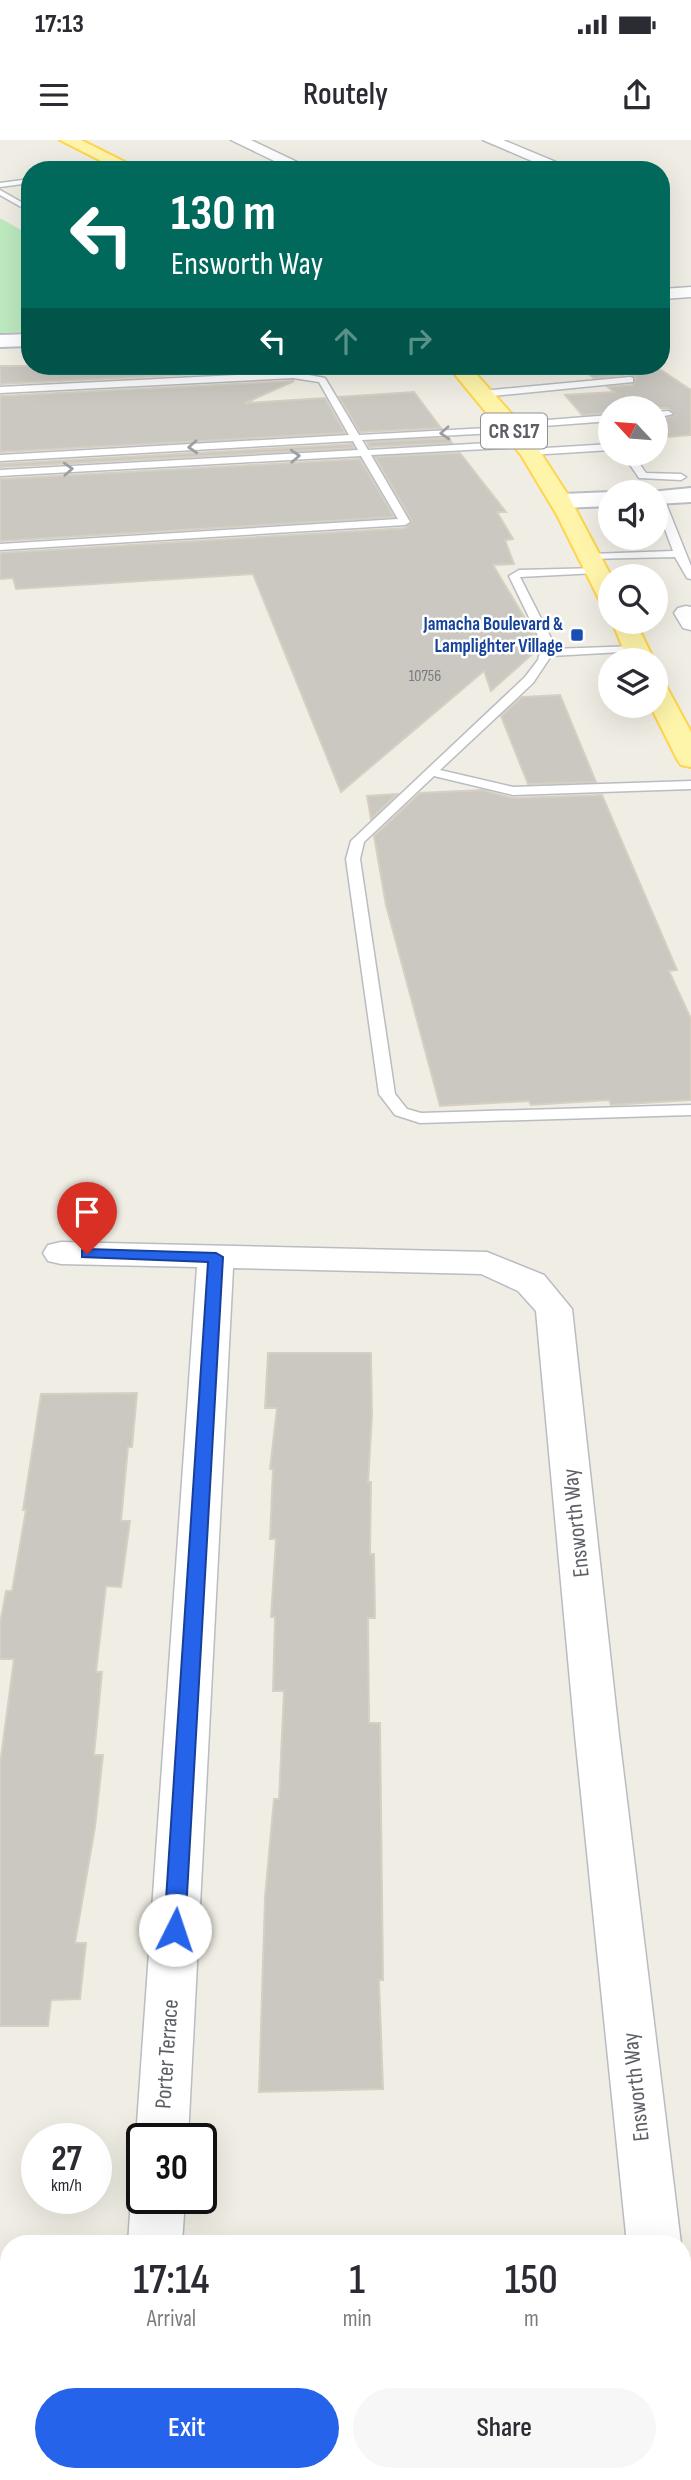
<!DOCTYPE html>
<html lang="en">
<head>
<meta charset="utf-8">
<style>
	body { margin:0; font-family:"Sofia Sans Condensed",sans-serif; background:#f7f7f7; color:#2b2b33; height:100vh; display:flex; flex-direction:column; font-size:26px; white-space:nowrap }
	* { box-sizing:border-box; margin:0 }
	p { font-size:23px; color:#7c7c81 }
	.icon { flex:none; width:38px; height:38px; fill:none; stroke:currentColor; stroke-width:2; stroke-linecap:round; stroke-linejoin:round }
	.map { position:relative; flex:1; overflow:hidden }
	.side { position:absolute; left:0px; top:2095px; width:691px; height:247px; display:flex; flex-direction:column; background:#fff; border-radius:28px 28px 0 0; box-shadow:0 7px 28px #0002 }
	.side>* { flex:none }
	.hud { position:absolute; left:21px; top:21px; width:649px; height:214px; border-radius:28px; box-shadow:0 7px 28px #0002; background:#00695c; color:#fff; overflow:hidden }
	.needle { width:46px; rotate:296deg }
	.tools { position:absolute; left:598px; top:256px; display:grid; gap:14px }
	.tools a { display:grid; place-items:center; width:70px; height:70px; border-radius:50%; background:#fff; box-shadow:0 7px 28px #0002; font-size:35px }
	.speed { position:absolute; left:21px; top:1983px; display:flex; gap:14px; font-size:35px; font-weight:700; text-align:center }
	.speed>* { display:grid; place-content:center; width:91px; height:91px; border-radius:50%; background:#fff; box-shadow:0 7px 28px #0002; line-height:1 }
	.speed small { font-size:18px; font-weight:400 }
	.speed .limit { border:4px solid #111; border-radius:10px; background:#fff; color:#111 }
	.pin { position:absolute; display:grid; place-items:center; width:60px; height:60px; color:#fff; margin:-72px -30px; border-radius:50% 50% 50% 0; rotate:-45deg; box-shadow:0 0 7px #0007 }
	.pin .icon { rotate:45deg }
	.me { position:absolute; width:77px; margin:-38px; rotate:4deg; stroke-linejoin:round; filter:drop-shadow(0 0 5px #0008) }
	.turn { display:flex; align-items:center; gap:24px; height:147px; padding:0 35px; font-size:32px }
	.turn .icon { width:91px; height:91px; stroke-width:2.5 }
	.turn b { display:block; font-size:49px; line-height:60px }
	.lanes { display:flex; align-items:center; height:66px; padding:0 35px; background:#0003; justify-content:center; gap:35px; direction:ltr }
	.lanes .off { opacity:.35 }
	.eta { display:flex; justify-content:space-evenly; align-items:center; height:119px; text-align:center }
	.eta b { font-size:42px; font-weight:600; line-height:49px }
	.primary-button { display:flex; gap:14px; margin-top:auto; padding:14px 35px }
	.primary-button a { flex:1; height:80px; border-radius:42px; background:#2563eb; color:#fff; font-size:28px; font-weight:600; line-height:80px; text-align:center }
	.primary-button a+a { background:#f7f7f7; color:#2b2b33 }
	.status { display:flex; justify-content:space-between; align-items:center; height:49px; padding:0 35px; background:#fff; direction:ltr }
	.status svg { height:19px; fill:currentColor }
	header { display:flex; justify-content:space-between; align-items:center; height:91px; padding:0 35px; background:#fff; font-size:32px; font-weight:600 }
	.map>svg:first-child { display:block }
</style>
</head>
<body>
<div class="status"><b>17:13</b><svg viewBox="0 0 49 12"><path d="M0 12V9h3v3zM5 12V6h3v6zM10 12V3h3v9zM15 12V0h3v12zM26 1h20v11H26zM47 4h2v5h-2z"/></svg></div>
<header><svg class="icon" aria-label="menu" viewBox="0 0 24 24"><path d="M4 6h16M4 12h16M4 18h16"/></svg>Routely<svg class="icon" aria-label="share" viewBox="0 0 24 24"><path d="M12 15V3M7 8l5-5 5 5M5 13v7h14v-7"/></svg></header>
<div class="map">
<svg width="691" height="2340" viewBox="0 0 691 2340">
	<rect width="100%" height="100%" fill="#f0eee4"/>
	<path fill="#beeac0" d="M 0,78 L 30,95 L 30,191 L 0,193 Z"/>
	<g fill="#cbc8c1" stroke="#d6d0c2" stroke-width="2">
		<path d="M 0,226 L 327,226 L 312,233 L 293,229 L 0,244 Z"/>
		<path d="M 577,226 L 655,226 L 691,250 L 691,295 L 656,298 L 656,280 L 675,275 L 668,268 L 611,268 L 611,272 L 582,275 L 565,255 L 614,252 L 608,247 L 633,245 L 636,238 L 630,234 L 594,238 Z"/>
		<path d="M 294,241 L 245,263 L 325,258 L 345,293 L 0,312 L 0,256 Z"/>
		<path d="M 414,252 L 441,288 L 360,292 L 339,257 Z"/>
		<path d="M 449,298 L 452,303 L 369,307 L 367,302 Z"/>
		<path d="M 352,304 L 354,308 L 0,327 L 0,324 Z"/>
		<path d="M 460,313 L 506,372 L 497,372 L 513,399 L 505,400 L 514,424 L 493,425 L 535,495 L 538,509 L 491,551 L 484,531 L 341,652 L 253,434 L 16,449 L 13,438 L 0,439 L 0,413 L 405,388 L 412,381 L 375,317 Z"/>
		<path d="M 360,319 L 394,377 L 0,401 L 0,339 Z"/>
		<path d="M 560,555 L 596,642 L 528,644 L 501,576 L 522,557 Z"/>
		<path d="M 482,650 L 513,658 L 602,655 L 677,830 L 669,831 L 691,879 L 691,960 L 611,965 L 609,960 L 531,965 L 529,961 L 440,966 L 386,765 L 374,696 L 420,653 Z"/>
		<path d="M 397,654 L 371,679 L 367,656 Z"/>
		<path d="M 268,1213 L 371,1213 L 372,1276 L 368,1342 L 371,1342 L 370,1414 L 374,1414 L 375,1478 L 368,1478 L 369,1583 L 380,1583 L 383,1840 L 379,1840 L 383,1949 L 259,1952 L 265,1757 L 274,1659 L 279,1659 L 284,1551 L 273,1551 L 275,1477 L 271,1477 L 276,1399 L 270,1399 L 273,1329 L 270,1329 L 277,1268 L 265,1268 Z"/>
		<path d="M 137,1253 L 132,1307 L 128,1307 L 121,1381 L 130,1381 L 121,1447 L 106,1446 L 96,1532 L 102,1532 L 94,1615 L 103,1615 L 95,1687 L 75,1803 L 86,1803 L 80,1859 L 51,1860 L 48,1886 L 0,1886 L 0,1625 L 14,1519 L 0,1519 L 0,1484 L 6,1451 L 12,1451 L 26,1370 L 23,1370 L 41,1254 Z"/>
	</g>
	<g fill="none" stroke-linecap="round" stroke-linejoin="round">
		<defs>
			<g id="lane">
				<path d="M 130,25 L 127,29 L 102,30 Z"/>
				<path d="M 30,39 L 30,43 L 0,47 L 0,43 Z"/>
				<path d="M 0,50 L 30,67 L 30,72 L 0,55 Z"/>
				<path d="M 483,226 L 509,226 L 462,234 L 457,231 Z"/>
				<path d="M 293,232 L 325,238 L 359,295 L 506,287 L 510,283 L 611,275 L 611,281 L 517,288 L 513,292 L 362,300 L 368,310 L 524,301 L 529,304 L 524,307 L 371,315 L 410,382 L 405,385 L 0,410 L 0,404 L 398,379 L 361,316 L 0,336 L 0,330 L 358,310 L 353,301 L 0,321 L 0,315 L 349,295 L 319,242 L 293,238 L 0,253 L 0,247 Z"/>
				<path d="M 630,237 L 633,238 L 633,242 L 482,257 L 477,254 L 482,251 Z"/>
				<path d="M 656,272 L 668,271 L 673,274 L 656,278 Z"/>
				<path d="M 611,304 L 611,310 L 530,315 L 525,312 L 530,309 Z"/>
				<path d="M 622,313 L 632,313 L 646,333 L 681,334 L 686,337 L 681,340 L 639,338 Z"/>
				<path d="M 656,353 L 663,356 L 691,426 L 691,439 L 687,438 L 675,417 L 586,419 L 585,417 L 590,414 L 673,411 L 656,365 Z"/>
				<path d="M 600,428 L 601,430 L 596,433 L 520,437 L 554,504 L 553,509 L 636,506 L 642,509 L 640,511 L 551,516 L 533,543 L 440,630 L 513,647 L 691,641 L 691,649 L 513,655 L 434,636 L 364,702 L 360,719 L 395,954 L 407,969 L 421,973 L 691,965 L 691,975 L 420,983 L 395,975 L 379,954 L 346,719 L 351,701 L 525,537 L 538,520 L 542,504 L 509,436 L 519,430 Z"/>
			</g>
			<g id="street">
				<path d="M 231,0 L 251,0 L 314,30 L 293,30 Z"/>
				<path d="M 483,0 L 503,0 L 575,30 L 553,30 Z"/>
				<path d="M 691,147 L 691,157 L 662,159 L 662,149 Z"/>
				<path d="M 686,466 L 691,467 L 691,490 L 683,488 L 674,473 L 678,468 Z"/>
				<path d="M 61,1102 L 487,1112 L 544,1135 L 572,1169 L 619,1595 L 681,2104 L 627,2104 L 575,1595 L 536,1171 L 518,1151 L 481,1134 L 233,1128 L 188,1998 L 142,1998 L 142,2010 L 136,1998 L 197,1127 L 61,1124 L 48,1121 L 43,1113 L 48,1105 Z"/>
				<path d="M 142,2041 L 142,2058 L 185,2058 L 182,2104 L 128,2104 L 131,2058 Z"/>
				<path d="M 682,2306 L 691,2310 L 691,2340 L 651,2340 L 650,2333 L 682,2333 Z"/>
				<path d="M 112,2333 L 170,2333 L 169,2340 L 111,2340 Z"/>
			</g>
			<g id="secondary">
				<path d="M 30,194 L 30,206 L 0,207 L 0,195 Z"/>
				<path d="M 691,348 L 691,362 L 656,364 L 656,352 L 650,352 Z"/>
				<path d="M 611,352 L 611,366 L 562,368 L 551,361 L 562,354 Z"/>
			</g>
			<g id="primary">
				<path d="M 60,0 L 81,0 L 141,30 L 119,30 Z"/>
				<path d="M 448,226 L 469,226 L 526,290 L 568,355 L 611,436 L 611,466 L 602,464 L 599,459 L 557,375 L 521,315 Z"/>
				<path d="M 611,479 L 635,481 L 654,520 L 628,520 Z"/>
				<path d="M 656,542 L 665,544 L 691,592 L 691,627 L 681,625 L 677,619 L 650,565 L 656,565 Z"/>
			</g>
		</defs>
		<use href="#lane" stroke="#b9bcc1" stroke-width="3"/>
		<use href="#street" stroke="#b9bcc1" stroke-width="3"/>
		<use href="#secondary" stroke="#b9bdc4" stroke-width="4"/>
		<use href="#primary" stroke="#ffd54e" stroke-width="4"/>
		<use href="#lane" fill="#fff" fill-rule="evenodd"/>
		<use href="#street" fill="#fff" fill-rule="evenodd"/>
		<use href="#secondary" fill="#fff" fill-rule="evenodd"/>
		<use href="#primary" fill="#fff5aa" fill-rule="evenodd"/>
	</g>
	<defs><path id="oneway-chevron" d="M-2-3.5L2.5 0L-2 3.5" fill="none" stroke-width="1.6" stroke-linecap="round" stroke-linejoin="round" transform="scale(1.75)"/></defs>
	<g stroke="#9da0a3">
		<use href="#oneway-chevron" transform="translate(445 293) rotate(177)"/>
		<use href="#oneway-chevron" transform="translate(193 307) rotate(177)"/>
		<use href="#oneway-chevron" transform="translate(295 316) rotate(-3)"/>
		<use href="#oneway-chevron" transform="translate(68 329) rotate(-3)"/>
	</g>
	<path fill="#2563eb" stroke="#184099" stroke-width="2" d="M 87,1109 L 216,1113 L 223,1117 L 185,1790 L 182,1796 L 167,1796 L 164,1790 L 208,1122 L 82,1117 L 82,1110 Z"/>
	<rect fill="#1a4fb4" stroke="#fff" stroke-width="2.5" x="570" y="488" width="14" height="14" rx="3.5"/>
	<g text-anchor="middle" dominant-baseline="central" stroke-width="5" stroke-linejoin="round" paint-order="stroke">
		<g font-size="16" fill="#787a7d">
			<text x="425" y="536">10756</text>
		</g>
		<g font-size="19" font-weight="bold" fill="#164399" stroke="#fff" text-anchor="end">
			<text x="563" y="484">Jamacha Boulevard &amp;<tspan x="563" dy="22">Lamplighter Village</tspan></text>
		</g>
		<rect fill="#fff" stroke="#8d9094" stroke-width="2" x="481" y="273.5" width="66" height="35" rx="5"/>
		<g font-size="21" font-weight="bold" fill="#5c6066">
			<text x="514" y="291">CR S17</text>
		</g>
		<g font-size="23" fill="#5c6066" stroke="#fff">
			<text transform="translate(576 1383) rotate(-96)">Ensworth Way</text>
			<text transform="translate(167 1914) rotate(-86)">Porter Terrace</text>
			<text transform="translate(636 1947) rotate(-96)">Ensworth Way</text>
		</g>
	</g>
</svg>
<div class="tools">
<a><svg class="needle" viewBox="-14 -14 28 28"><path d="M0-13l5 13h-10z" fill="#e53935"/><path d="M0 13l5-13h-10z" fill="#7c7c81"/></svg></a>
<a><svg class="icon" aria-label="sound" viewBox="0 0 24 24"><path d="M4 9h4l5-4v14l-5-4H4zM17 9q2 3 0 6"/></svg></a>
<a><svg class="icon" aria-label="search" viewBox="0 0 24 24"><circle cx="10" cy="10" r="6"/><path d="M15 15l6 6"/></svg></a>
<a><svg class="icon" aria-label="layers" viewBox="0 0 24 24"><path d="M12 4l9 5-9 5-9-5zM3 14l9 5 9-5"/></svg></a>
</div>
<div class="speed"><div>27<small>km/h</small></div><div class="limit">30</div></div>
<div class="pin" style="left:87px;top:1114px;background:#d93025"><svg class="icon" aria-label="arrive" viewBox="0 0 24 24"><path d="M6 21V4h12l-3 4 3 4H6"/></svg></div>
<svg class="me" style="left:175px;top:1790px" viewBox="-20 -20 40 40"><circle r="19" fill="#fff"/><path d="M0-13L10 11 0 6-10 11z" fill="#2563eb"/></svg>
<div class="hud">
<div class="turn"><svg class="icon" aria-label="left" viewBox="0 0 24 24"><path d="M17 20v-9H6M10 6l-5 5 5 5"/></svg><div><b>130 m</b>Ensworth Way</div></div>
<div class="lanes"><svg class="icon" aria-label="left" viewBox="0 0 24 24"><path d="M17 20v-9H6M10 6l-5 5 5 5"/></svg><svg class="icon off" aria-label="ahead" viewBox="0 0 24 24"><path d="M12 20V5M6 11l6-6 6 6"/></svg><svg class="icon off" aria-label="right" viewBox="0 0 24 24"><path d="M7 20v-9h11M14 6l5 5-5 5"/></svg></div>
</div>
<section class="side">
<div class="eta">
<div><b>17:14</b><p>Arrival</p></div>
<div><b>1</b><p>min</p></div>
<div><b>150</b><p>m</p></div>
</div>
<div class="primary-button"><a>Exit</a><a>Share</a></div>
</section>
</div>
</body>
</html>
